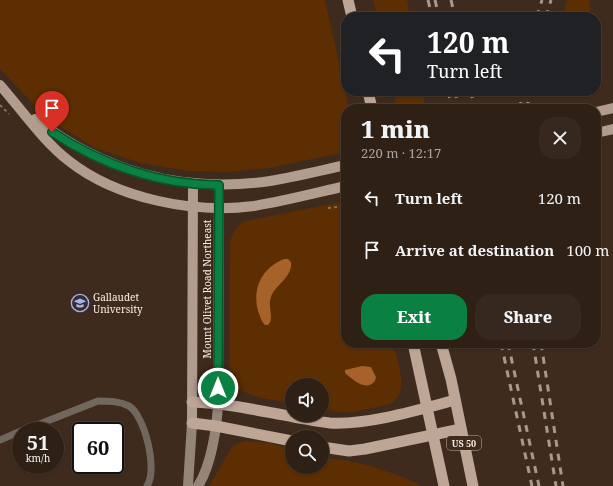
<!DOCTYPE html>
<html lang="en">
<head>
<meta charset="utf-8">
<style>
	body { margin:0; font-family:"Noto Serif",serif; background:#37281f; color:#f1f3f6; height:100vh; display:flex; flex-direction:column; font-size:15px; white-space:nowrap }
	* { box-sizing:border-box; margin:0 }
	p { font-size:13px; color:#a7a3a1 }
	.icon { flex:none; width:22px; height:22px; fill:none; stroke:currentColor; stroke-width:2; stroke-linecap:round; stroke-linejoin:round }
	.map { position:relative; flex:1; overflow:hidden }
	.details { position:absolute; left:341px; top:104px; width:260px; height:244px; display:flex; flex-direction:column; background:#2f2016; border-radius:16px; box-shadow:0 1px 3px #0004,0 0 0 1px #4a3e35 }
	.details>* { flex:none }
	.banner { position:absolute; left:341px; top:12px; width:260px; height:84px; border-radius:16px; box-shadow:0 1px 3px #0004,0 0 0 1px #4a3e35; background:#202124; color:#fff; overflow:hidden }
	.controls { position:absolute; left:285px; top:378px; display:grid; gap:8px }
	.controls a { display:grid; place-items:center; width:44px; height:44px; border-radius:50%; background:#2f2016; box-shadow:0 1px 3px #0004,0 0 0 1px #4a3e35; font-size:20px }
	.speed { position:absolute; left:12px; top:422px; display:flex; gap:8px; font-size:20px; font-weight:700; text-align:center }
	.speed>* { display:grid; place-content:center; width:52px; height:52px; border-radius:50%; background:#2f2016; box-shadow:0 1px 3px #0004,0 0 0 1px #4a3e35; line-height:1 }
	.speed small { font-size:10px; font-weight:400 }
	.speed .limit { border:2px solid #111; border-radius:6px; background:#fff; color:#111 }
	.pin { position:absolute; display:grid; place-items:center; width:34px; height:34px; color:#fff; margin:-41px -17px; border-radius:50% 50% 50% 0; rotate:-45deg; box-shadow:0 0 4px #0007 }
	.pin .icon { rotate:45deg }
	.me { position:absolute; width:44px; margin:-22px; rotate:0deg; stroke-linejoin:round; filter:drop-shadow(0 0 3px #0008) }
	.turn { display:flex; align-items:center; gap:14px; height:84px; padding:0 20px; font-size:18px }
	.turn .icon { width:52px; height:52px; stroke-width:2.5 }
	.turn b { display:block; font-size:28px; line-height:34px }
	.round { display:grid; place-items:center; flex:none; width:42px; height:42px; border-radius:16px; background:#37281f }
	.overview { display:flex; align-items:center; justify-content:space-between; height:68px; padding:0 20px }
	h1 { font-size:24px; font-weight:800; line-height:30px }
	.button { display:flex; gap:8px; margin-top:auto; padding:8px 20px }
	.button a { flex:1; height:46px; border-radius:16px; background:#0b8043; color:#fff; font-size:16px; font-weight:800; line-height:46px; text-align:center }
	.button a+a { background:#37281f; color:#f1f3f6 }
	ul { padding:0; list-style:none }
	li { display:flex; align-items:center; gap:12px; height:52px; padding:0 20px }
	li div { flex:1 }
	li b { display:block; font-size:15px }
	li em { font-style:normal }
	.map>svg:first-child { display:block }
</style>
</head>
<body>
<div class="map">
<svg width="613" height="486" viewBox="0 0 613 486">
	<rect width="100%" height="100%" fill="#3f2b1d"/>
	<g fill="#5c2e01">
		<path d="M 0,0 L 325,0 L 349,109 L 346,109 L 346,152 L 269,168 L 227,172 L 189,171 L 141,163 L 95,148 L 47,118 L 0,69 Z"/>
		<path d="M 373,0 L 407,0 L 410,17 L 377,17 Z"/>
		<path d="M 568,0 L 589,0 L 591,17 L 564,17 L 565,6 Z"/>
		<path d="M 393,91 L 423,91 L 424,102 L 423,109 L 397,109 Z"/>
		<path d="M 346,201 L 346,343 L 393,343 C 397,360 411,393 390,404 L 353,412 L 339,412 L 322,409 L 322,385 L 292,385 L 292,403 C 271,399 236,398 229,375 L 230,243 C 232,233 236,226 245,221 Z"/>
		<path d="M 245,441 L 269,443 L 292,449 L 292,467 L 322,467 L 322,458 C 355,459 386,470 417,483 L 420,486 L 209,486 L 232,447 L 236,444 Z"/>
	</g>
	<g fill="#a76229">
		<path d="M 284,259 L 288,259 L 291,262 C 293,277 275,285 271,297 C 267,306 275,319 268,325 L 265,325 C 261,321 260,316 258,311 C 252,288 262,268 284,259 Z"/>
		<path d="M 362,366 L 371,367 L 376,377 L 375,381 C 366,392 353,380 345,373 L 345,370 Z"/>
	</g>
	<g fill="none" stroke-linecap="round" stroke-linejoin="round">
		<g stroke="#847266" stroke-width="2" stroke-dasharray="3 3" stroke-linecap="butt">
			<path d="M 0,105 L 9,114"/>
			<path d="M 328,208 L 346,206"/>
		</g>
		<g stroke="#71675f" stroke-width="7">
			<path d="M 22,431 L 98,401 C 109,401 119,401 129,406 C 145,416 158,470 147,486"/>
			<path d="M 0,440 L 21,431"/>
		</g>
		<g stroke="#958579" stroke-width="10">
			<path d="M 188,486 L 192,423"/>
			<path d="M 198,486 C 211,466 217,428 218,403"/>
		</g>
		<g stroke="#b19c8d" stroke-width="10">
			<path d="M 0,85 C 22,110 43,141 69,161 C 117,199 195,214 254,206 C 285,201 315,193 346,186"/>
			<path d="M 596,112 L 613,108"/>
			<path d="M 35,119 C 104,171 177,192 263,182 C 291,178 318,171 346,165"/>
			<path d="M 596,133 L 613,129"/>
			<path d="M 218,403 L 219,185"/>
			<path d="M 192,423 L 193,184"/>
		</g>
		<g stroke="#bea696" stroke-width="11">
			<path d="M 348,0 L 352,17"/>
			<path d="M 368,91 L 372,109"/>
			<path d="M 413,343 L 444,486"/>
			<path d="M 441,343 L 451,379 L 473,486"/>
			<path d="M 192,402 C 227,403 260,411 294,417 C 306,419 318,422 330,423 C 368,425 418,410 455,400"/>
			<path d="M 192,423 L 216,426 L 292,441"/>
			<path d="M 322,447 L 349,451 L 365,449 L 461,429"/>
		</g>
		<g stroke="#a9988d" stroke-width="3" stroke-dasharray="7 7" stroke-linecap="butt">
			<path d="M 428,0 L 432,17"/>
			<path d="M 435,0 L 439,17"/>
			<path d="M 451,0 L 455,17"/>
			<path d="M 537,17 L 542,0"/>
			<path d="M 546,17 L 551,0"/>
			<path d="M 448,91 L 452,109"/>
			<path d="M 455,91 L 459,109"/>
			<path d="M 471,91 L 474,109"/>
			<path d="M 520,109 L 522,91"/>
			<path d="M 527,109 L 530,91"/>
			<path d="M 501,343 L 532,486"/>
			<path d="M 508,343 L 539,486"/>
			<path d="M 533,343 L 556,486"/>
			<path d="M 541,343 L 563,486"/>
		</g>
	</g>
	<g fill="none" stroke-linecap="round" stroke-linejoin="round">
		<defs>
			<path id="route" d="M 52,132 C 102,165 160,185 219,185 L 218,388"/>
		</defs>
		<use href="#route" stroke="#07532c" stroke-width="10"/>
		<use href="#route" stroke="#0b8043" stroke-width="7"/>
	</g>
	<defs>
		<symbol id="university-ring" viewBox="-11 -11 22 22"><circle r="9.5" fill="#3f2b1d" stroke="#98b5fd" stroke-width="1.5"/><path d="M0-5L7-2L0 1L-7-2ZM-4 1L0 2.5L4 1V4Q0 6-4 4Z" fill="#98b5fd"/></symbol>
	</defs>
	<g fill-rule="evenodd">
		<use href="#university-ring" x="70" y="293" width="20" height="20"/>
	</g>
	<g text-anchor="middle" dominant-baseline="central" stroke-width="4" stroke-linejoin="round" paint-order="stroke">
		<rect fill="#3f2b1d" stroke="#c3b3a8" stroke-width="1" x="447" y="436" width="34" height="14" rx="3"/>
		<g font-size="9" font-weight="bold" fill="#fbede4">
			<text x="464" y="443">US 50</text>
		</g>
		<g font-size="10" fill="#fbede4" stroke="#3f2b1d">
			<text transform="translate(207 289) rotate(-90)">Mount Olivet Road Northeast</text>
		</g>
		<g font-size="10" fill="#fbede4" stroke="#3f2b1d" text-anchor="start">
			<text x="93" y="297">Gallaudet<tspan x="93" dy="12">University</tspan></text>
		</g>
	</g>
</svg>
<div class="controls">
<a><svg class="icon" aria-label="sound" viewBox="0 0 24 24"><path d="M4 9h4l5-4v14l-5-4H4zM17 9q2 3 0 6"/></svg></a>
<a><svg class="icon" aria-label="search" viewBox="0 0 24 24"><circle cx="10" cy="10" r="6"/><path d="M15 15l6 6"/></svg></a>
</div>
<div class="speed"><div>51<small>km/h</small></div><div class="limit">60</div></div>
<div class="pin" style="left:52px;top:132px;background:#d93025"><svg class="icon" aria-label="arrive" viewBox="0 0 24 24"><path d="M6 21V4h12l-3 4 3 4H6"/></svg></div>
<svg class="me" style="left:218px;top:388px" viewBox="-20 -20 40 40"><circle r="17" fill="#0b8043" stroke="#fff" stroke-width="3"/><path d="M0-11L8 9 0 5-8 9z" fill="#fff"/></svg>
<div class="banner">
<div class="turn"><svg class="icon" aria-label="left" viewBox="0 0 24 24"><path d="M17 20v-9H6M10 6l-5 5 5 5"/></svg><div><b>120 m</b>Turn left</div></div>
</div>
<section class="details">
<div class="overview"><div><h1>1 min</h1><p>220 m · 12:17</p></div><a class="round"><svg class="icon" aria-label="close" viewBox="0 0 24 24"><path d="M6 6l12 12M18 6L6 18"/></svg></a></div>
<ul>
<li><svg class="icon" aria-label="left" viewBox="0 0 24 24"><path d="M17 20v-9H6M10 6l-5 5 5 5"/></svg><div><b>Turn left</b></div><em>120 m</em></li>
<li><svg class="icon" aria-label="arrive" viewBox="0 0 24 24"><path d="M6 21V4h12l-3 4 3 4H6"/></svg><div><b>Arrive at destination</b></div><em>100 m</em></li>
</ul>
<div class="button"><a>Exit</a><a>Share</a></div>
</section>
</div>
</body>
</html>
